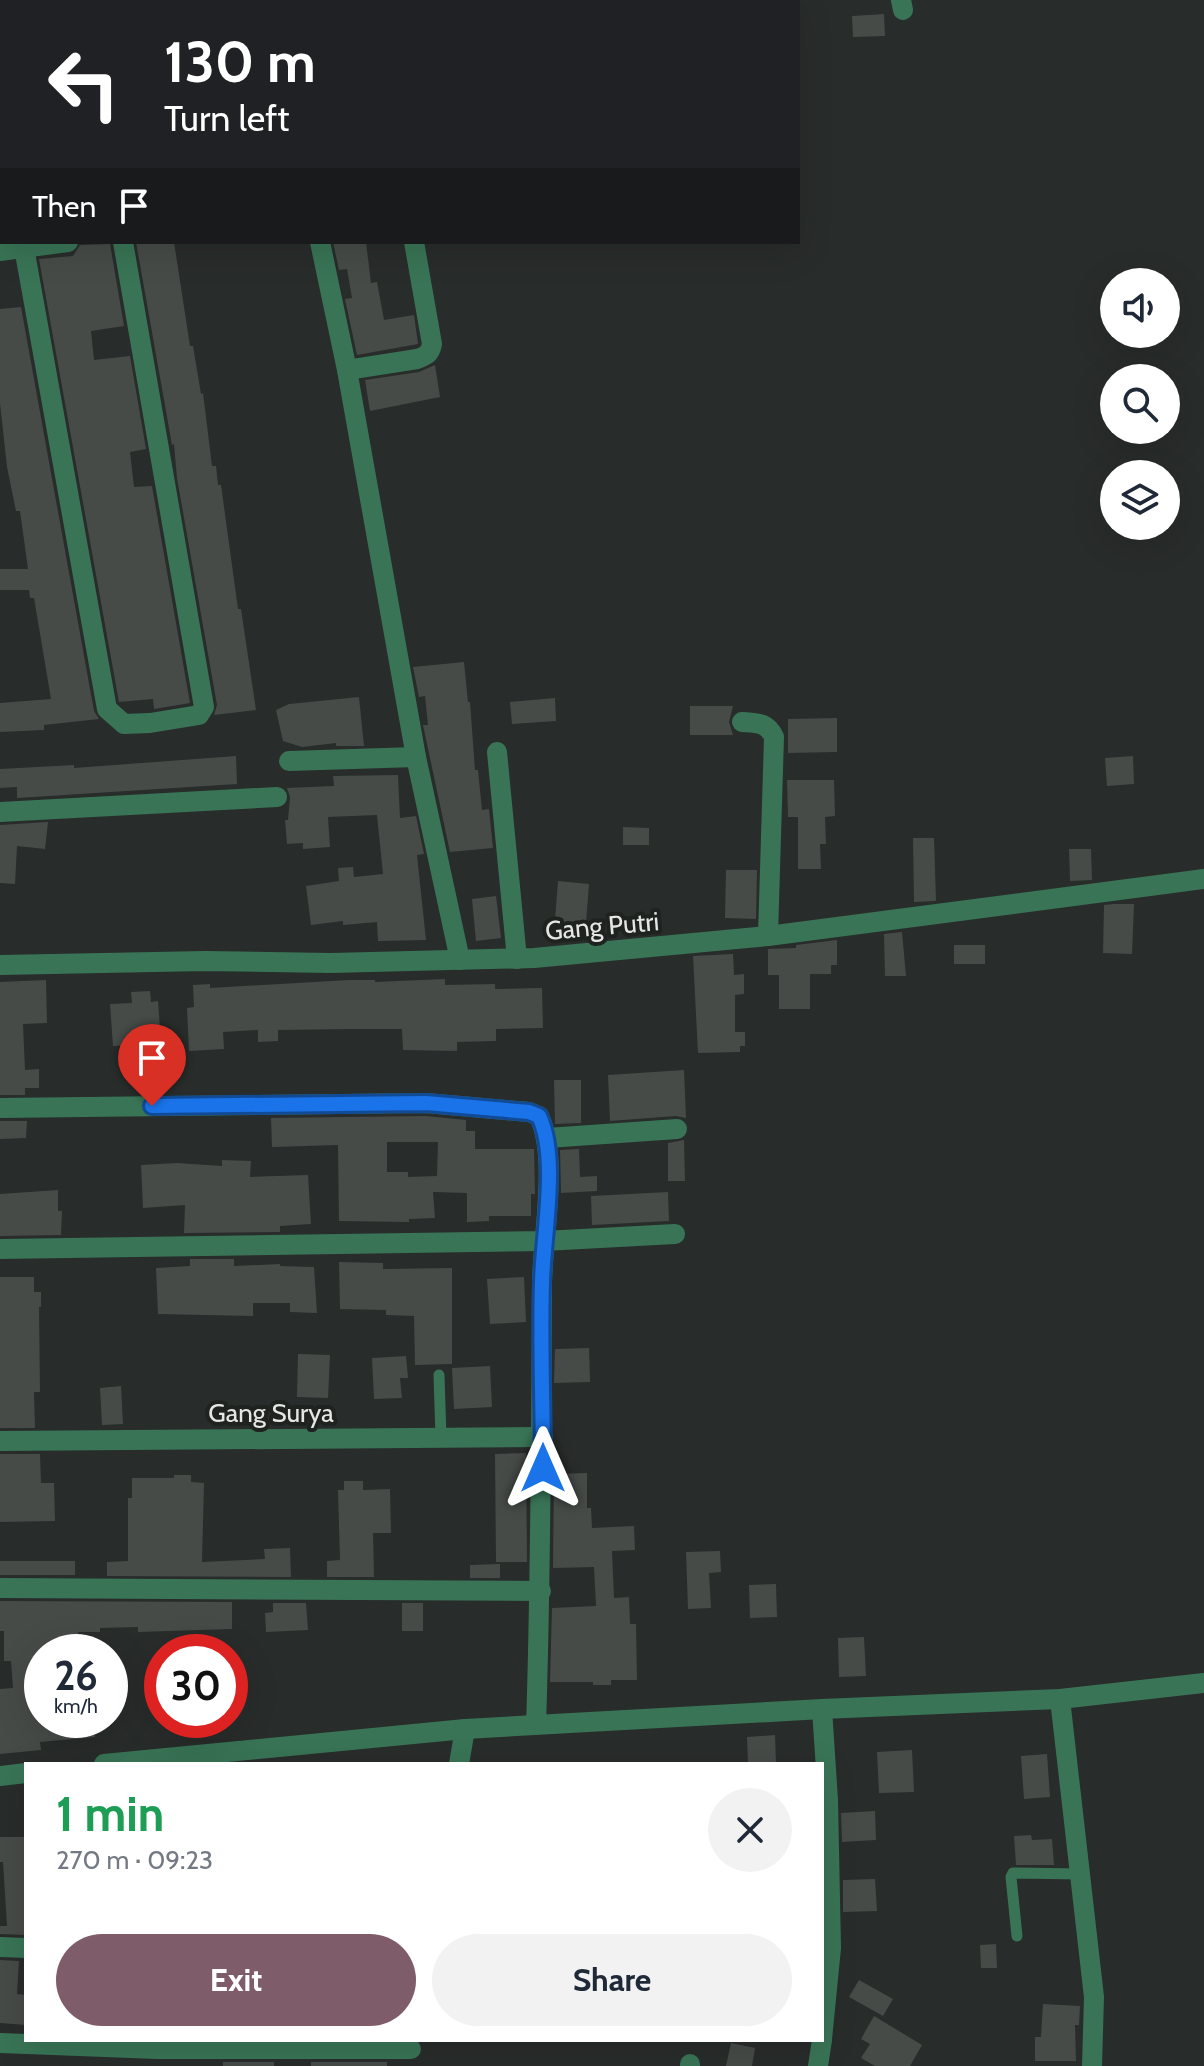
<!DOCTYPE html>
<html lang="en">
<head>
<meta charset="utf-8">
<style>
	body { margin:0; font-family:Cabin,sans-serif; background:#f2f2f3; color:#1f2937; height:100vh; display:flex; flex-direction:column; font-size:30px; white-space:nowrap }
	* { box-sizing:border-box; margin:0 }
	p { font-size:26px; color:#747a83 }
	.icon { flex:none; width:44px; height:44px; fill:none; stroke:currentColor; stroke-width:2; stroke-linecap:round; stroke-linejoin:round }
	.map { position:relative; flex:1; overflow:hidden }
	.panel { position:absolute; left:24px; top:1762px; width:800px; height:280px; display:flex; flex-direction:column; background:#fff; border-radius:0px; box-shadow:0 8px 32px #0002 }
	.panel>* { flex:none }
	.top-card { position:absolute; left:0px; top:0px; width:800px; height:244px; box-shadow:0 8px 32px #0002; background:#202124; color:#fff; overflow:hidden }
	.tools { position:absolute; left:1100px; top:268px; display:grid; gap:16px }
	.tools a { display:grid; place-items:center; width:80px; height:80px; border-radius:50%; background:#fff; box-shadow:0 8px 32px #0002; font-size:40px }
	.speed { position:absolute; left:24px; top:1634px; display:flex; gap:16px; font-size:40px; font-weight:700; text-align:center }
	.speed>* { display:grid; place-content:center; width:104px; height:104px; border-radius:50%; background:#fff; box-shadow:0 8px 32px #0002; line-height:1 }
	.speed small { font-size:20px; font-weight:400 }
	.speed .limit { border:12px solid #d22; background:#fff; color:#111 }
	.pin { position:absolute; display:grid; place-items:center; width:68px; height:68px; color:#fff; margin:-82px -34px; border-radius:50% 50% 50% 0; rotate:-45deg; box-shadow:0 0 8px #0007 }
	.pin .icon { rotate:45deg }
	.me { position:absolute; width:88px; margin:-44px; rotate:0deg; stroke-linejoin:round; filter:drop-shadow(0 0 6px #0008) }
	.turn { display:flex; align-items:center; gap:28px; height:168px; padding:0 32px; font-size:36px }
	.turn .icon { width:104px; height:104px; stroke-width:2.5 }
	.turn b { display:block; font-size:56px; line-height:68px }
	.then { display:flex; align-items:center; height:76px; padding:0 32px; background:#0003; gap:16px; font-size:30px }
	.round { display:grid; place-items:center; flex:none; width:84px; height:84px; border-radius:42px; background:#f2f2f3 }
	.headline { display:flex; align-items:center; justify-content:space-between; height:136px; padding:0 32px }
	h1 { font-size:48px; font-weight:700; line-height:60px; color:#1e9e55 }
	.button { display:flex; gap:16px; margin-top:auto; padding:16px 32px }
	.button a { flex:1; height:92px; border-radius:48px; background:#7e5c69; color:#fff; font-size:32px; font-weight:700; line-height:92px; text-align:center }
	.button a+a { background:#f2f2f3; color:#1f2937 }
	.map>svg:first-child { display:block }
</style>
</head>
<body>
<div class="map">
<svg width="1204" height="2066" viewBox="0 0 1204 2066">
	<rect width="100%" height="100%" fill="#282c2a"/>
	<g fill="#464b48" fill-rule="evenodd">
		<path d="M 884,14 L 885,36 L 853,37 L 852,16 Z"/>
		<path d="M 136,242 L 174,242 L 190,346 L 193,346 L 201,394 L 203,393 L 212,466 L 216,466 L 218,485 L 221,485 L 238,609 L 241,609 L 256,710 L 214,715 L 217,705 L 177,478 L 174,444 L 172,445 Z"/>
		<path d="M 333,242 L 366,242 L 371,283 L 377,282 L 384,320 L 414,315 L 418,344 L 357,355 L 345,299 L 352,298 L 347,269 L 339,270 Z"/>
		<path d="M 110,244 L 124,326 L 91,331 L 94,360 L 130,356 L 146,449 L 130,452 L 134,487 L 152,486 L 190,703 L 154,709 L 153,699 L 119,702 L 39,259 L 73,256 L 80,245 Z"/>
		<path d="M 21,307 L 94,711 L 99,719 L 44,725 L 44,730 L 0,732 L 0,703 L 51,699 L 34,598 L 30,598 L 29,590 L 0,590 L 0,569 L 28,569 L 20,511 L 16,511 L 7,467 L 0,403 L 0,309 Z"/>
		<path d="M 435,365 L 440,397 L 370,411 L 365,380 L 419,372 Z"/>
		<path d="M 464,662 L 468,702 L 470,702 L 475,770 L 478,770 L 482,810 L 489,809 L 493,848 L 450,852 L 423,725 L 428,725 L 425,696 L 419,697 L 413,667 Z"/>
		<path d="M 359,697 L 364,746 L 336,746 L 336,743 L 302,747 L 283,741 L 276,710 L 289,704 Z"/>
		<path d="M 555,698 L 556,721 L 512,724 L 510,702 Z"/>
		<path d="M 690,706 L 733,706 L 729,722 L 733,735 L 690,735 Z"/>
		<path d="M 837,718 L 837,752 L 788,753 L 788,719 Z"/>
		<path d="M 236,756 L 237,784 L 17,798 L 17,787 L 0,788 L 0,769 L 74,765 L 74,768 Z"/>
		<path d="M 1133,756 L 1134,784 L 1107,786 L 1105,758 Z"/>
		<path d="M 398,775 L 400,818 L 416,816 L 424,854 L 417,855 L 426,940 L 378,941 L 377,922 L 343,925 L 343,921 L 311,925 L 306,886 L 339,881 L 338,868 L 353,867 L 354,877 L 383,874 L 377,815 L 328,817 L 330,847 L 303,849 L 303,843 L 287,844 L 285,820 L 288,820 L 290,797 L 287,788 L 334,786 L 333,776 Z"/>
		<path d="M 787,780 L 834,780 L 835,816 L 825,817 L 826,844 L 820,844 L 821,869 L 798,869 L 798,817 L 788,817 Z"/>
		<path d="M 48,822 L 45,849 L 17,846 L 15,884 L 0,883 L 0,825 Z"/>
		<path d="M 623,827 L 649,828 L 649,845 L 623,845 Z"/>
		<path d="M 913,838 L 934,838 L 936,901 L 914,902 Z"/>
		<path d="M 1069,849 L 1091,849 L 1092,880 L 1070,881 Z"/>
		<path d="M 726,870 L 757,870 L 756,919 L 725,918 Z"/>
		<path d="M 558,881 L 589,884 L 585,936 L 554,933 Z"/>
		<path d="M 496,896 L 501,938 L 476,941 L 472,899 Z"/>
		<path d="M 1114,904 L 1134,904 L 1132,954 L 1103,953 L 1104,905 Z"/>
		<path d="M 902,932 L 906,976 L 885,976 L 884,934 Z"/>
		<path d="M 837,940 L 837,965 L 831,965 L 831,974 L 810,974 L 810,1009 L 779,1009 L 779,975 L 768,975 L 768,949 L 796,948 L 796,945 Z"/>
		<rect x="954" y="945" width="31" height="19"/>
		<path d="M 733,954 L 734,975 L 744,974 L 744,994 L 735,995 L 735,1032 L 745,1032 L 745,1046 L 740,1046 L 740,1052 L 698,1053 L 693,956 Z"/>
		<path d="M 445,979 L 445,985 L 495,984 L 495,989 L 542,988 L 543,1028 L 496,1029 L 496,1041 L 457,1042 L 457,1051 L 403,1050 L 402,1029 L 350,1029 L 278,1030 L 278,1041 L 258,1042 L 258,1030 L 223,1032 L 224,1049 L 189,1051 L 187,1008 L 194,1007 L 193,985 L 210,984 L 210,988 L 349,980 L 375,980 L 375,982 Z"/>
		<path d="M 46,980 L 47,1023 L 23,1024 L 25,1070 L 39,1069 L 39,1088 L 25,1088 L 25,1095 L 0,1095 L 0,982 Z"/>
		<path d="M 150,991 L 151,1002 L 158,1001 L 161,1043 L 113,1046 L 110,1004 L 132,1003 L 131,992 Z"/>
		<path d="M 684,1070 L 686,1118 L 676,1116 L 610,1121 L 608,1075 Z"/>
		<path d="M 554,1080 L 581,1080 L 581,1123 L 555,1124 Z"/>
		<path d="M 426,1116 L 466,1120 L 466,1131 L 475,1131 L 475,1149 L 534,1149 L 535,1194 L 531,1194 L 531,1216 L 489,1216 L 489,1221 L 467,1222 L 467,1193 L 433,1192 L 435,1218 L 409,1219 L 409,1222 L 339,1221 L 338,1145 L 272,1147 L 271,1118 ZM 387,1142 L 438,1142 L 437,1176 L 408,1177 L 408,1172 L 387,1172 Z"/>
		<path d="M 0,1121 L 27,1121 L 26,1138 L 0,1139 Z"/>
		<path d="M 684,1140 L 685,1181 L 668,1181 L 668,1143 Z"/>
		<path d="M 579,1149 L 580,1177 L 597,1176 L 597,1191 L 561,1193 L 560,1150 Z"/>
		<path d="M 222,1160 L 251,1161 L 250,1177 L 308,1175 L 311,1224 L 280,1226 L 280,1232 L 184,1233 L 185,1205 L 143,1208 L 141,1165 L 177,1163 L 222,1166 Z"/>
		<path d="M 58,1190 L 58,1211 L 62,1211 L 61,1235 L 0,1236 L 0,1194 Z"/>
		<path d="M 668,1192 L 669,1221 L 592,1225 L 591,1196 Z"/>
		<path d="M 190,1259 L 234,1259 L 234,1266 L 280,1264 L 280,1266 L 314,1267 L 317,1313 L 290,1312 L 290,1303 L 253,1303 L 253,1316 L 158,1314 L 156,1268 L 190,1266 Z"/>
		<path d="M 339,1262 L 383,1263 L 383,1269 L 452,1268 L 452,1364 L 415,1365 L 414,1316 L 386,1315 L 386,1310 L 340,1309 Z"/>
		<path d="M 0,1277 L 34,1277 L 34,1292 L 41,1292 L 41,1307 L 39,1307 L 40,1392 L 34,1392 L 35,1428 L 0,1428 Z"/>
		<path d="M 524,1277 L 526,1322 L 490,1324 L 487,1279 Z"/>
		<path d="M 589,1348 L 590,1382 L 554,1383 L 555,1349 Z"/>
		<path d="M 298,1354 L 330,1355 L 328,1398 L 297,1397 Z"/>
		<path d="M 406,1356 L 408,1378 L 400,1378 L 402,1398 L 374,1399 L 372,1358 Z"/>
		<path d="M 490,1366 L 492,1407 L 454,1409 L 452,1368 Z"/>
		<path d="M 121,1386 L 123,1424 L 102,1425 L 100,1388 Z"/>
		<path d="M 526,1453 L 527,1562 L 496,1562 L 495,1454 Z"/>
		<path d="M 0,1454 L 40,1454 L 41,1483 L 54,1483 L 55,1521 L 0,1522 Z"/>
		<path d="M 587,1473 L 587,1508 L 591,1508 L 592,1528 L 634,1526 L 635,1550 L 612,1551 L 614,1598 L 629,1597 L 630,1624 L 636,1624 L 637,1680 L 611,1680 L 611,1685 L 593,1685 L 593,1682 L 550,1682 L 552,1608 L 596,1606 L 594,1567 L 553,1568 L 554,1474 Z"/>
		<path d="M 174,1475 L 191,1475 L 191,1482 L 204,1483 L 202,1562 L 265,1559 L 264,1549 L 290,1548 L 291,1577 L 107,1576 L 107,1562 L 128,1561 L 128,1498 L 132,1498 L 132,1478 L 174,1478 Z"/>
		<path d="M 344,1481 L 363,1481 L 363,1490 L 390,1489 L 391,1533 L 373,1533 L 374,1577 L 327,1577 L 327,1561 L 340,1560 L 338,1490 L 344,1490 Z"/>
		<path d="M 720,1551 L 721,1572 L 709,1573 L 711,1608 L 688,1609 L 686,1552 Z"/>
		<rect x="0" y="1561" width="75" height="14"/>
		<path d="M 500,1564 L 500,1578 L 470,1578 L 470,1565 Z"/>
		<path d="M 776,1584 L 777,1617 L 750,1618 L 749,1585 Z"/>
		<path d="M 0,1601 L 232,1602 L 232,1629 L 138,1632 L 138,1627 L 100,1628 L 100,1632 L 78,1632 L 78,1652 L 42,1652 L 42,1720 L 93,1720 L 95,1737 L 40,1742 L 41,1750 L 0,1754 L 0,1689 L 13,1688 L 11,1661 L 4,1661 L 4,1631 L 0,1631 Z"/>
		<path d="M 273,1603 L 306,1603 L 308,1630 L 266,1632 L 265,1613 L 273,1612 Z"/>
		<rect x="402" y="1603" width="21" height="28"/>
		<path d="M 864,1637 L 866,1676 L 839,1677 L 838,1638 Z"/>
		<path d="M 775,1735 L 776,1764 L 748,1764 L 747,1737 Z"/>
		<path d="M 912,1750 L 914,1792 L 879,1793 L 877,1752 Z"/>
		<path d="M 1047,1754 L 1050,1797 L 1024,1799 L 1021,1756 Z"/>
		<path d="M 875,1811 L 876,1840 L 842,1842 L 841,1813 Z"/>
		<path d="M 1031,1835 L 1032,1840 L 1052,1839 L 1054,1865 L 1016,1865 L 1014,1836 Z"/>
		<path d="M 0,1837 L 26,1837 L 26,1935 L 0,1934 L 0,1926 L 7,1926 L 3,1862 L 0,1862 Z"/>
		<path d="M 875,1879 L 877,1911 L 843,1912 L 843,1880 Z"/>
		<path d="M 996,1944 L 997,1968 L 981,1968 L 980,1945 Z"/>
		<path d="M 0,1960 L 19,1961 L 17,1994 L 26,1995 L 26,2025 L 0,2023 Z"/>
		<path d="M 859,1980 L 893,1999 L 883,2016 L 849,1997 Z"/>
		<path d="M 1043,2004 L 1080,2006 L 1079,2025 L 1075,2025 L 1076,2061 L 1035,2061 L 1035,2037 L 1041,2037 Z"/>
		<path d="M 874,2016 L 922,2045 L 910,2066 L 875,2066 L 861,2058 L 870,2044 L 861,2039 Z"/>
		<path d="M 731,2043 L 755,2048 L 752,2066 L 726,2066 Z"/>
		<rect x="223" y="2062" width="51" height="4"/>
		<rect x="311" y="2062" width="76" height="4"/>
	</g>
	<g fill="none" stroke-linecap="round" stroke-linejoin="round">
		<g stroke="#397456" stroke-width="11">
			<path d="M 439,1375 L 441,1438"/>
			<path d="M 1017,1936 L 1011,1877 L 1013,1873 L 1081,1874"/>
		</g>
		<g stroke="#397456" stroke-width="20">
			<path d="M 275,0 L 276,2"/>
			<path d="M 627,0 L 627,2"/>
			<path d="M 901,0 L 903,10"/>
			<path d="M 297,2 L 313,0"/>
			<path d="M 0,130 L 2,140"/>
			<path d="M 23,242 L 107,709 L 124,724 L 150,723 L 199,715 L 204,707 L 123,242"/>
			<path d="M 320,242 L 347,370 L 416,757 L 460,960"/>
			<path d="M 0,251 L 68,242"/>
			<path d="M 347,370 L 417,359 C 426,356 430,354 432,344 L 414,242"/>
			<path d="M 742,722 C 757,723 767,722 774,737 L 768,936"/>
			<path d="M 497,752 L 517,959"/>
			<path d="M 289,761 L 416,757"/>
			<path d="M 0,812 L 277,797"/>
			<path d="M 0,965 L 205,961 L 331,963 L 534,958 L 768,936 L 1204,879"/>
			<path d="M 0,1108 L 426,1103 L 529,1112 L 539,1116 C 559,1159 542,1238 542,1286 C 541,1432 541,1579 536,1725"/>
			<path d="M 547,1138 L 677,1129"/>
			<path d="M 0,1249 L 544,1241 L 675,1234"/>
			<path d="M 0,1441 L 543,1437"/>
			<path d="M 0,1588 L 541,1591"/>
			<path d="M 1060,1699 L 1094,1997 L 1092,2066"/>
			<path d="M 822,1709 L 828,1800 L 831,1948 L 822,2039"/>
			<path d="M 104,1764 L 465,1729 L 822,1709 L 1060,1699 L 1204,1683"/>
			<path d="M 459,1764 L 465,1729"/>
			<path d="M 0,1776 L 26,1773"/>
			<path d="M 0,1947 L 26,1948"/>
			<path d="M 0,2043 L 157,2049 L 411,2049"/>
			<path d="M 690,2066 L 690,2064"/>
			<path d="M 818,2066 L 822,2040"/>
		</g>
	</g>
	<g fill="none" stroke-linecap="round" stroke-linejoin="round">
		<defs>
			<path id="route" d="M 152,1106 L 426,1103 L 529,1112 L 539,1116 C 559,1158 543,1235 542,1282 C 540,1344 543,1406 543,1468"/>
		</defs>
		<use href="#route" stroke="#114b97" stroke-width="20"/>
		<use href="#route" stroke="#1a73e8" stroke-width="14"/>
	</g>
	<g text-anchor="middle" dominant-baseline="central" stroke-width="8" stroke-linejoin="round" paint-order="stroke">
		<g font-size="26" fill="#e4e7e5" stroke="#1e2320">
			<text transform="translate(602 926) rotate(-5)">Gang Putri</text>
			<text x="271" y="1413">Gang Surya</text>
		</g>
	</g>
</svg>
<div class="tools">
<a><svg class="icon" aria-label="sound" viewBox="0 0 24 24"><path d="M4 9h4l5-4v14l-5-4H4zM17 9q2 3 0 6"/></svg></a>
<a><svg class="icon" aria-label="search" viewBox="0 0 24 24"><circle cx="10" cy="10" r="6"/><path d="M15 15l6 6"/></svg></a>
<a><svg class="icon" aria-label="layers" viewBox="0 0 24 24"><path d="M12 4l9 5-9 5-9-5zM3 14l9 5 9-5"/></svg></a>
</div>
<div class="speed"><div>26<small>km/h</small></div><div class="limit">30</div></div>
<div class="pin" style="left:152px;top:1106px;background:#d93025"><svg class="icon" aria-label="arrive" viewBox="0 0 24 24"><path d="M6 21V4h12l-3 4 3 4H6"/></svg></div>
<svg class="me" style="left:543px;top:1468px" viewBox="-20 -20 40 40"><path d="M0-17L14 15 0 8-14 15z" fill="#1a73e8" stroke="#fff" stroke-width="4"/></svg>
<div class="top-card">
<div class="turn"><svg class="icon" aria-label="left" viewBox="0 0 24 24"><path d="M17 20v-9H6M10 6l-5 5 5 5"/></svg><div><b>130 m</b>Turn left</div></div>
<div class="then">Then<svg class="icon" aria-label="arrive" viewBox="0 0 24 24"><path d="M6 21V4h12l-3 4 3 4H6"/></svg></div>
</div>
<section class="panel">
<div class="headline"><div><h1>1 min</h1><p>270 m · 09:23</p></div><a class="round"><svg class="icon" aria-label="close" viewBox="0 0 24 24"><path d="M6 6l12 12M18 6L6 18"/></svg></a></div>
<div class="button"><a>Exit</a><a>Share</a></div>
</section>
</div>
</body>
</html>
